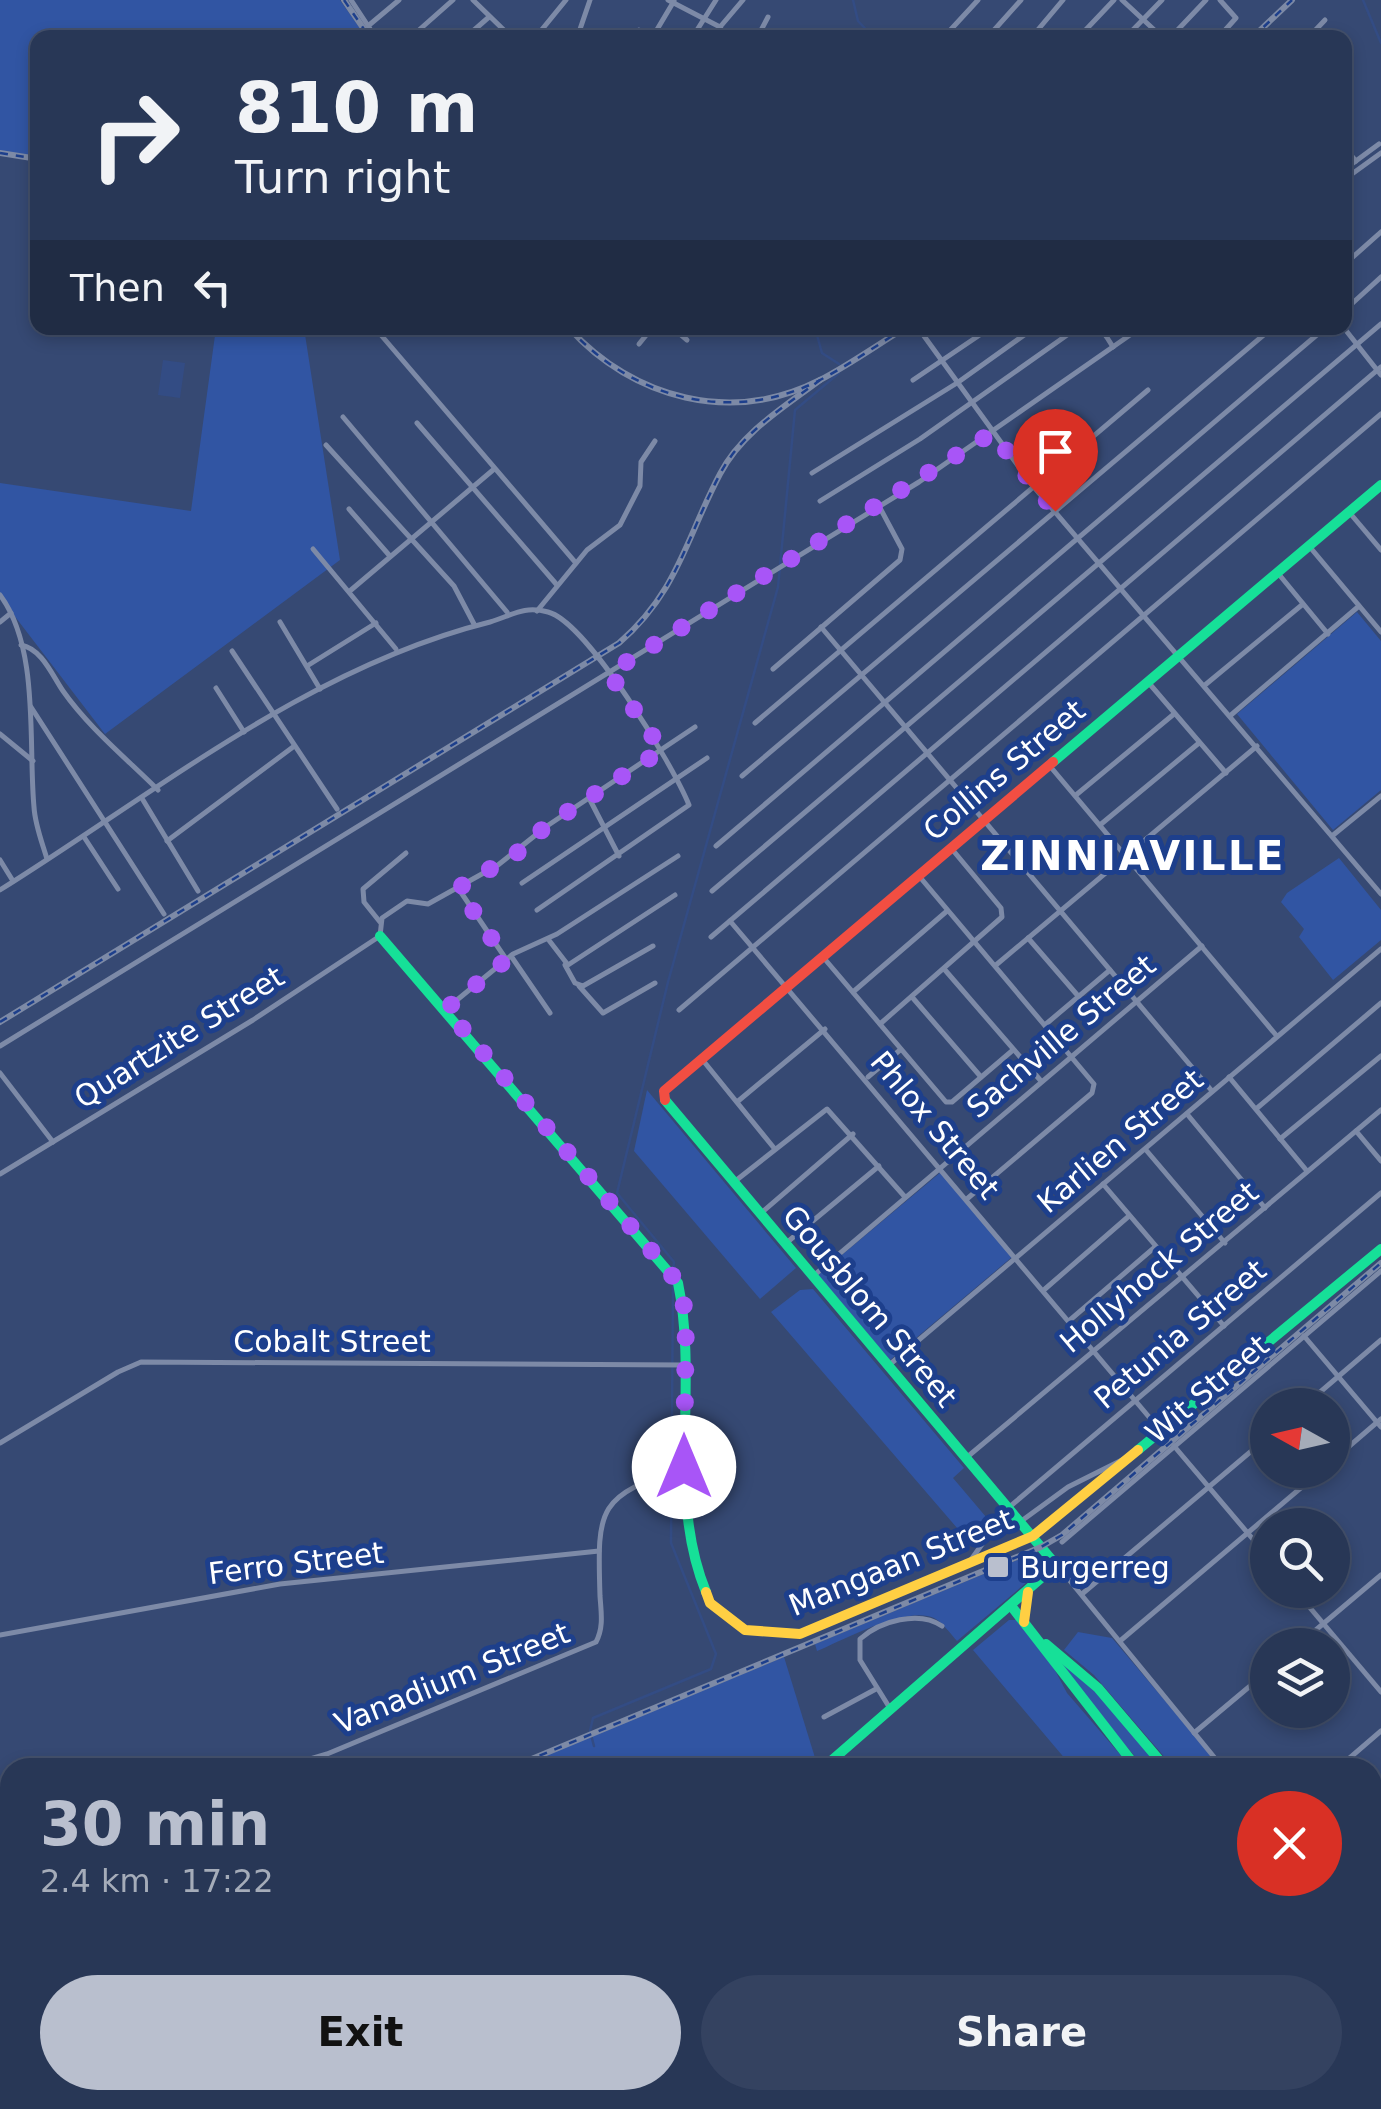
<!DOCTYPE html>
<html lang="en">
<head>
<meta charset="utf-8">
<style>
	body { margin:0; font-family:"DejaVu Sans",sans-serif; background:#344260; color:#f1f3f6; height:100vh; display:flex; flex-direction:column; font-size:38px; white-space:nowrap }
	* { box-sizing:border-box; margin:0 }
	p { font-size:32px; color:#a5acb9 }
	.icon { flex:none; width:55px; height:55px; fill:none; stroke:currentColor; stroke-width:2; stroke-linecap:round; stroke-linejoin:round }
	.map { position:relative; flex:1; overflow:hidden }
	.side { position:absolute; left:0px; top:1758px; width:1382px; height:352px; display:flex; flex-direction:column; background:#283756; border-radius:30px 30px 0 0; box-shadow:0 5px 15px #0003,0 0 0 2px #44516c }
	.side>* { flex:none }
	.hud { position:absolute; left:30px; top:30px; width:1322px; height:305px; border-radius:20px; box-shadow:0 5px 15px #0003,0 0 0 2px #44516c; background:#283756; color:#f1f3f6; overflow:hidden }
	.needle { width:65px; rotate:278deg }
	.tools { position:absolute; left:1250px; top:1388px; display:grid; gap:20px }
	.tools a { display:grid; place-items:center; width:100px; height:100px; border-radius:50%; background:#283756; box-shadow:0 5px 15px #0003,0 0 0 2px #44516c; font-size:50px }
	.pin { position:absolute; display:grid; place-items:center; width:85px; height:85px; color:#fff; margin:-102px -42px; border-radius:50% 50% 50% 0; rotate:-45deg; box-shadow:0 0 10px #0007 }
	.pin .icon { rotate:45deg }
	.me { position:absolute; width:110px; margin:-55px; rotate:0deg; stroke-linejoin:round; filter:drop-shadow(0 0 8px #0008) }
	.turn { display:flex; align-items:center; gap:35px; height:210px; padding:0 40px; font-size:45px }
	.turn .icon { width:130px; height:130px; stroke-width:2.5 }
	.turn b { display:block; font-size:70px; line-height:85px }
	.then { display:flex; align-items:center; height:95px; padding:0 40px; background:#0003; gap:20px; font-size:38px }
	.round { display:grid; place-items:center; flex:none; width:105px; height:105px; border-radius:52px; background:#344260 }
	.head { display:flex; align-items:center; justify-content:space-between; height:170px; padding:0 40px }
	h1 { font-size:60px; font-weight:700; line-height:75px; color:#b9bfce }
	.button { display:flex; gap:20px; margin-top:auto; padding:20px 40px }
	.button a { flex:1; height:115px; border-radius:60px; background:#b9bfce; color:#111; font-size:40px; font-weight:700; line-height:115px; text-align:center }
	.button a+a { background:#344260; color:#f1f3f6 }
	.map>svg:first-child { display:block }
</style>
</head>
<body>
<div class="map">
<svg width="1381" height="2109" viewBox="0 0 1381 2109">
	<rect width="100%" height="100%" fill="#364973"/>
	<g fill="#3155a3">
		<path d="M 0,0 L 340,0 L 366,37 L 38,38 L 37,158 L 0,153 Z"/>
		<path d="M 216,328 L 304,328 L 340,560 L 105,734 L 0,597 L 0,483 L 191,511 Z"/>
		<path d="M 1357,612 L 1381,641 L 1381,790 L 1333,830 L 1237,714 Z"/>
		<path d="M 1339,858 L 1381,910 L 1381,940 L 1333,980 L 1299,937 L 1304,929 L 1281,902 L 1287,893 Z"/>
		<path d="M 647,1090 L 796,1268 L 760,1299 L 634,1151 Z"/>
		<path d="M 941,1172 L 1012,1257 L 890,1360 L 818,1275 Z"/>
		<path d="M 813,1289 L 964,1468 L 953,1478 L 992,1524 L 970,1543 L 771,1312 L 800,1290 Z"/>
		<path d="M 1037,1552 L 1044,1561 L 1039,1572 L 957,1641 C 950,1633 943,1623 934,1618 C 907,1605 843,1640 817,1651 L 815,1644 Z"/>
		<path d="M 1009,1620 L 1016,1620 L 1048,1657 L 1067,1693 L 1131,1767 L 1072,1767 L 973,1650 Z"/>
		<path d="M 1078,1632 L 1112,1638 L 1221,1767 L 1173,1767 L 1094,1675 L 1064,1650 Z"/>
		<path d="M 784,1657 L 816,1761 L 808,1767 L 516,1767 Z"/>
		<path d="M 1058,1658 L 1088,1682 L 1160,1767 L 1144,1767 L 1078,1690 Z"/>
		<path d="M 77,2100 L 225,2100 L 232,2109 L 55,2109 Z"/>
	</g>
	<path fill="#334c84" d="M 163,360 L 185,363 L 180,398 L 158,395 Z"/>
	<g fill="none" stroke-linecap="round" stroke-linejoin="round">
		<g stroke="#334c84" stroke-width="2.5">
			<path d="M 853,0 L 858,21 L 874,38"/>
			<path d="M 1363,0 L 1381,43"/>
			<path d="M 815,328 L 822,353 L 839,364"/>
			<path d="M 673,1272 L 674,1262 L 617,1193 L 668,982 L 778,587 L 795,410 L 839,373"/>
			<path d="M 594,1746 L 590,1731 L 593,1718 L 711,1669 L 716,1654 L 671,1543 L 673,1284"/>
		</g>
		<g stroke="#7d8aa7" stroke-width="5">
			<path d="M 351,0 L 376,38"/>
			<path d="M 473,0 L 512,38"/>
			<path d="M 668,0 L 720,27 L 726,38"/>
			<path d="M 1122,0 L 1163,38"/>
			<path d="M 368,26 L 399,0"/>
			<path d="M 720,27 L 743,0"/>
			<path d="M 410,38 L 453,0"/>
			<path d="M 465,38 L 489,17"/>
			<path d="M 535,38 L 566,0"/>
			<path d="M 577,38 L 590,0"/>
			<path d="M 632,38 L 639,30 L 650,38"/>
			<path d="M 652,38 L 674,1"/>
			<path d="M 692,38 L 716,0"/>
			<path d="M 757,38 L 768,17"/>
			<path d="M 943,38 L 978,0"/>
			<path d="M 987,38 L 1021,0"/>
			<path d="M 1031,38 L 1063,0"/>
			<path d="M 1078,38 L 1114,0"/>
			<path d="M 1125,38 L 1162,0"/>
			<path d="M 1170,38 L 1206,0"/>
			<path d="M 1218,38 L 1236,18 L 1220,0"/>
			<path d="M 1308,38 L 1325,20"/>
			<path d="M 1345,148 L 1356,161"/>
			<path d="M 1345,169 L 1379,144"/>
			<path d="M 1345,179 L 1381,153"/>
			<path d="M 1345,264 L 1381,232"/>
			<path d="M 1345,310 L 1381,277"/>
			<path d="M 375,328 L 576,563"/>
			<path d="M 673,328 L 687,340"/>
			<path d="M 1101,328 L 1113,347"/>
			<path d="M 1344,328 L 1381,375"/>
			<path d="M 843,329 L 847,328"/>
			<path d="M 924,336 L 1032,485 L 1381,894"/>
			<path d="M 1106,336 L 1121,328"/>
			<path d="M 639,344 L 652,328"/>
			<path d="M 913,380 L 990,328"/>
			<path d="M 343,417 L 507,612"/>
			<path d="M 417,423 L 557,585"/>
			<path d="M 326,445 L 454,586 L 474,624"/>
			<path d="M 812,473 L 957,383 L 1034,328"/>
			<path d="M 820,501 L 920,439 L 1077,328"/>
			<path d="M 349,509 L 389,555"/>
			<path d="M 1349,512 L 1381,550"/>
			<path d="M 1309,546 L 1381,632"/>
			<path d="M 313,549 L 396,649"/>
			<path d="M 1277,572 L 1328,634"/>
			<path d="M 351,590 L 493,470"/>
			<path d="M 0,595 C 40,649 28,743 34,807 C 35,825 42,842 47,859"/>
			<path d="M 537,611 L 587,550 L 620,525 L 640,486 L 641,462 L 655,441"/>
			<path d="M 0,622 L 11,613"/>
			<path d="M 280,622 L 320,689"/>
			<path d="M 821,627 L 1212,1091"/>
			<path d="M 21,645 C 42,649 52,675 63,691 C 89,728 126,758 158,790"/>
			<path d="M 232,651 L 337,809"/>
			<path d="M 307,666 L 376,623"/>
			<path d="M 773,669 L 900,560 L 902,549 L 879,506"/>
			<path d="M 1148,682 L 1226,773"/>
			<path d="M 1205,685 L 1303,604"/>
			<path d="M 216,688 L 244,732"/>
			<path d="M 31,707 L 164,914"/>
			<path d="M 1231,715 L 1359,606"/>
			<path d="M 755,723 L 1148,390"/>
			<path d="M 0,734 L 33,761"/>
			<path d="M 1049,765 L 1276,1035"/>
			<path d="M 742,776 L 1272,328"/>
			<path d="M 1076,795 L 1174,714"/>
			<path d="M 589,798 L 619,856"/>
			<path d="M 143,800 L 198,891"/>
			<path d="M 1100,825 L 1199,743"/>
			<path d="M 1332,836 L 1381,796"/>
			<path d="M 84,837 L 118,889"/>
			<path d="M 167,841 L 293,747"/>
			<path d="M 716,846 L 1325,328"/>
			<path d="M 0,860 L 13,881"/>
			<path d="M 919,876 L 1094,1084 L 1092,1093 L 968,1198"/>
			<path d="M 522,883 L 707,758"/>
			<path d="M 458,888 L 506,959"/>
			<path d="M 0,890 C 157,792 309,667 490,622 C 511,616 523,605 548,612 C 587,622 673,765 689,805 L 537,910"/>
			<path d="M 712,891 L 1381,324"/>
			<path d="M 730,921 L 1160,1430"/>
			<path d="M 380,922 L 364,902 L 363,889 L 406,853"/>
			<path d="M 711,937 L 1381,367"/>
			<path d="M 1028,938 L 1079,997"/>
			<path d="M 548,939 L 568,965 L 675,895"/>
			<path d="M 511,956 L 550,1013"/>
			<path d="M 823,957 L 946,1102 L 952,1102 L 1013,1050"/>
			<path d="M 565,965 L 575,983 L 583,986 L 653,946"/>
			<path d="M 996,965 L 1257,746"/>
			<path d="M 945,970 L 1041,1081"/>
			<path d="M 579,986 L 603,1013 L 655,983"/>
			<path d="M 853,992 L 947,911"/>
			<path d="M 912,997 L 981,1077"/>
			<path d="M 446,1009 L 513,954 L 557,934 L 678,856"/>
			<path d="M 679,1010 L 1381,414"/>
			<path d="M 880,1024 L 1002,917 L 1001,908 L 951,848"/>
			<path d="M 1046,1024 L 1110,970"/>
			<path d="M 0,1046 L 919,482 L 1140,328"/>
			<path d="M 701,1058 L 774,1148"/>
			<path d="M 0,1073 L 53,1142"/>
			<path d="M 868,1077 L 900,1050"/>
			<path d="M 1229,1077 L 1307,1171"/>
			<path d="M 737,1102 L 825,1029"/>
			<path d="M 1256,1109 L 1381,1003"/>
			<path d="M 1187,1114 L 1265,1208"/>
			<path d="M 1356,1131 L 1381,1161"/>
			<path d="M 1280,1139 L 1381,1056"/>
			<path d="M 1146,1150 L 1225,1243"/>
			<path d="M 0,1174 L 253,1020 L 380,936 L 382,918 L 407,901 L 428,904 L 498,865 L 547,826 L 695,727"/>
			<path d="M 734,1182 L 827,1109 L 905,1197"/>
			<path d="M 1103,1184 L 1224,1326"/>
			<path d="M 760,1214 L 853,1134"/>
			<path d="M 785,1244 L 879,1166"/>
			<path d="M 812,1277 L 1202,946"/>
			<path d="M 1045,1289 L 1129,1216"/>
			<path d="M 1070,1320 L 1155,1247"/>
			<path d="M 1304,1336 L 1381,1427"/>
			<path d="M 888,1366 L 1381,949"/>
			<path d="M 1305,1405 L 1381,1340"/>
			<path d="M 0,1443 L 118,1372 L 141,1362 L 685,1365"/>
			<path d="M 1174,1446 L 1268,1557"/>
			<path d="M 966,1458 L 1381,1110"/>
			<path d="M 1332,1461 L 1381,1419"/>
			<path d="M 1020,1522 L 1068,1487 L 1128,1457"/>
			<path d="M 1062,1542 L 1381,1271"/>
			<path d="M 968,1564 L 1007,1509 L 1381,1193"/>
			<path d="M 1057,1565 L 1223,1768"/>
			<path d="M 1295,1590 L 1381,1692"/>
			<path d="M 1082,1594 L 1268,1437"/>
			<path d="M 0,1635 L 280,1584 L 599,1551"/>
			<path d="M 1120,1641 L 1322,1470"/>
			<path d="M 1298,1645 L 1381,1575"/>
			<path d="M 891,1710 L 860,1660 L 860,1639 C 880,1621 919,1610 942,1626"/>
			<path d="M 824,1717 L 876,1689"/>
			<path d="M 1194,1733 L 1268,1671"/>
			<path d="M 280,1768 L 327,1754 L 596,1642 C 604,1627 601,1612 600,1596 C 597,1505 598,1497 685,1467"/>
			<path d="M 1338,1768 L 1381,1731"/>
			<path d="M 0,1847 L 10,1845"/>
			<path d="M 1372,1894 L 1381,1887"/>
			<path d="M 1372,1942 L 1381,1952"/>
			<path d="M 231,2100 L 239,2109"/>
			<path d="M 499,2100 L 506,2109"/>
			<path d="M 567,2100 L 575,2109"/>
			<path d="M 636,2100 L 644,2109"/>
			<path d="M 706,2100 L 713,2109"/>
			<path d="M 851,2100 L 858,2109"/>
			<path d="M 928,2100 L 935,2109"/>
			<path d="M 1004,2100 L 1012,2109"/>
			<path d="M 1065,2100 L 1073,2109"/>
			<path d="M 1120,2100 L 1122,2104"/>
			<path d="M 1216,2100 L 1224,2109"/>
			<path d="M 1268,2100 L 1275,2109"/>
			<path d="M 31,2109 L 53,2100"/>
			<path d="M 602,2109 L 612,2100"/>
			<path d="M 782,2109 L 793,2100"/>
			<path d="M 964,2109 L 975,2100"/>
			<path d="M 1144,2109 L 1155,2100"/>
			<path d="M 1205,2109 L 1215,2100"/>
			<path d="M 1302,2109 L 1312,2100"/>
		</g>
		<g stroke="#16e098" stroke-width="10">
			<path d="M 1053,762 L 1381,485"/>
			<path d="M 380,936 L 678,1283 C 699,1385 666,1494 706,1592"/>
			<path d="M 665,1100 L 1056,1565 L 823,1768"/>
			<path d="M 1138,1450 L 1381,1249"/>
			<path d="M 1012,1607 L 1137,1768"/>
			<path d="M 1046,1644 L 1098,1688 L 1166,1768"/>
			<path d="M 1372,2013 L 1381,2023"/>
			<path d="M 417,2109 L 428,2100"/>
		</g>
		<g stroke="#ffcf43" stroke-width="10">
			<path d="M 706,1592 L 710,1603 L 745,1630 L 800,1634 L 1033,1536 L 1138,1450"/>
			<path d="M 1024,1622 L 1028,1592"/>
			<path d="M 1372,2047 L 1381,2056"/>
		</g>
		<path stroke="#f24e42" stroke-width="10" d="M 665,1100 L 664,1091 L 1053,762"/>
		<defs>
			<g id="rail">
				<path d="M 344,0 L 370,38"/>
				<path d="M 1252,38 L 1292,0"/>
				<path d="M 0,153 L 38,159"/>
				<path d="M 569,328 C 633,399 732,425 820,380 C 849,365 877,345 905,328"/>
				<path d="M 0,1022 L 619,643 C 678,592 686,538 720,474 C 741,433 784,407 820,380"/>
				<path d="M 510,1768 L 1041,1547 L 1062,1535 L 1381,1263"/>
				<path d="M 0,1975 L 10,1971"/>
			</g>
		</defs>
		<use href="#rail" stroke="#7d8aa6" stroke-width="6"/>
		<use href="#rail" stroke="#1d3f8c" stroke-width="2.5" stroke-dasharray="8" stroke-linecap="butt"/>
	</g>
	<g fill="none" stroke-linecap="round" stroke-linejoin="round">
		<path stroke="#a855f7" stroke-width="18" stroke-dasharray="0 32.4" d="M 684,1467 L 686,1314 L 678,1283 L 666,1268 L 446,1009 L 506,960 L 458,888 L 517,853 L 546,826 L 662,750 L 609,673 L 992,433 L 1055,511"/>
	</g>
	<rect fill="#b9bfce" stroke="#1d3f8c" stroke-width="4" x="986" y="1555" width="24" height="24" rx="5"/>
	<g text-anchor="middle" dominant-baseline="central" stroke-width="10" stroke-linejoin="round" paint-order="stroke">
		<g font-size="30" fill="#fff" stroke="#1d3f8c">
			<text transform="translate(1004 770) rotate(-40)">Collins Street</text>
			<text transform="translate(1061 1036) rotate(-40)">Sachville Street</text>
			<text transform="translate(179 1037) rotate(-32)">Quartzite Street</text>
			<text transform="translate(935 1125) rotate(50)">Phlox Street</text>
			<text transform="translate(1120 1141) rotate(-40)">Karlien Street</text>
			<text transform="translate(1159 1267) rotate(-40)">Hollyhock Street</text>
			<text transform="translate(870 1306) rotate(50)">Gousblom Street</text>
			<text transform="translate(1180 1334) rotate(-40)">Petunia Street</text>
			<text x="332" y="1341">Cobalt Street</text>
			<text transform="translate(1207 1389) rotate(-40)">Wit Street</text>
			<text transform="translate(901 1562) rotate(-22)">Mangaan Street</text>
			<text transform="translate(296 1563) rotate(-7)">Ferro Street</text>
			<text transform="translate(452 1678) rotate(-22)">Vanadium Street</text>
		</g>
		<g font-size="30" fill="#fff" stroke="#1d3f8c" text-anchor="start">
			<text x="1020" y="1567">Burgerreg</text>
		</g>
		<g font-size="40" font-weight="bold" letter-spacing="2.5" fill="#fff" stroke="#1d3f8c">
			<text x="1133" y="856">ZINNIAVILLE</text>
		</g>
	</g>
</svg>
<div class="tools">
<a><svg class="needle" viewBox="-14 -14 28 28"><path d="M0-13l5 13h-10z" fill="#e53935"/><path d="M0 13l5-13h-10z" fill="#a5acb9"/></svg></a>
<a><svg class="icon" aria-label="search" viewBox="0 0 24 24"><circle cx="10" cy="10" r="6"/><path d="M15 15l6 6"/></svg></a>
<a><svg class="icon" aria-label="layers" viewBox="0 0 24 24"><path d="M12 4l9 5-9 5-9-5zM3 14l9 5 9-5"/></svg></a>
</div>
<div class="pin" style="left:1055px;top:511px;background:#d93025"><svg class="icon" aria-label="arrive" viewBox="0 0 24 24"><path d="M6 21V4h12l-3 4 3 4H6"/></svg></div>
<svg class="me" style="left:684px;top:1467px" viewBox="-20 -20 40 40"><circle r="19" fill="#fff"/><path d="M0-13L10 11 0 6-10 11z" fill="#a855f7"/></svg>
<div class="hud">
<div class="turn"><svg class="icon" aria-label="right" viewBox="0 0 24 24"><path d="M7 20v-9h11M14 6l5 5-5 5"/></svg><div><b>810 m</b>Turn right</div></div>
<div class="then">Then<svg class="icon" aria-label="left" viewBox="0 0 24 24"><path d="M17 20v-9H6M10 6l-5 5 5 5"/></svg></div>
</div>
<section class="side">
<div class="head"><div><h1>30 min</h1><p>2.4 km · 17:22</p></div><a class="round" style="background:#d93025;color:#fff"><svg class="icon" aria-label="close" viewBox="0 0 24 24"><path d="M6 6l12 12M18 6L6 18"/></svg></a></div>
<div class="button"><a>Exit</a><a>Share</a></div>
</section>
</div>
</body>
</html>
